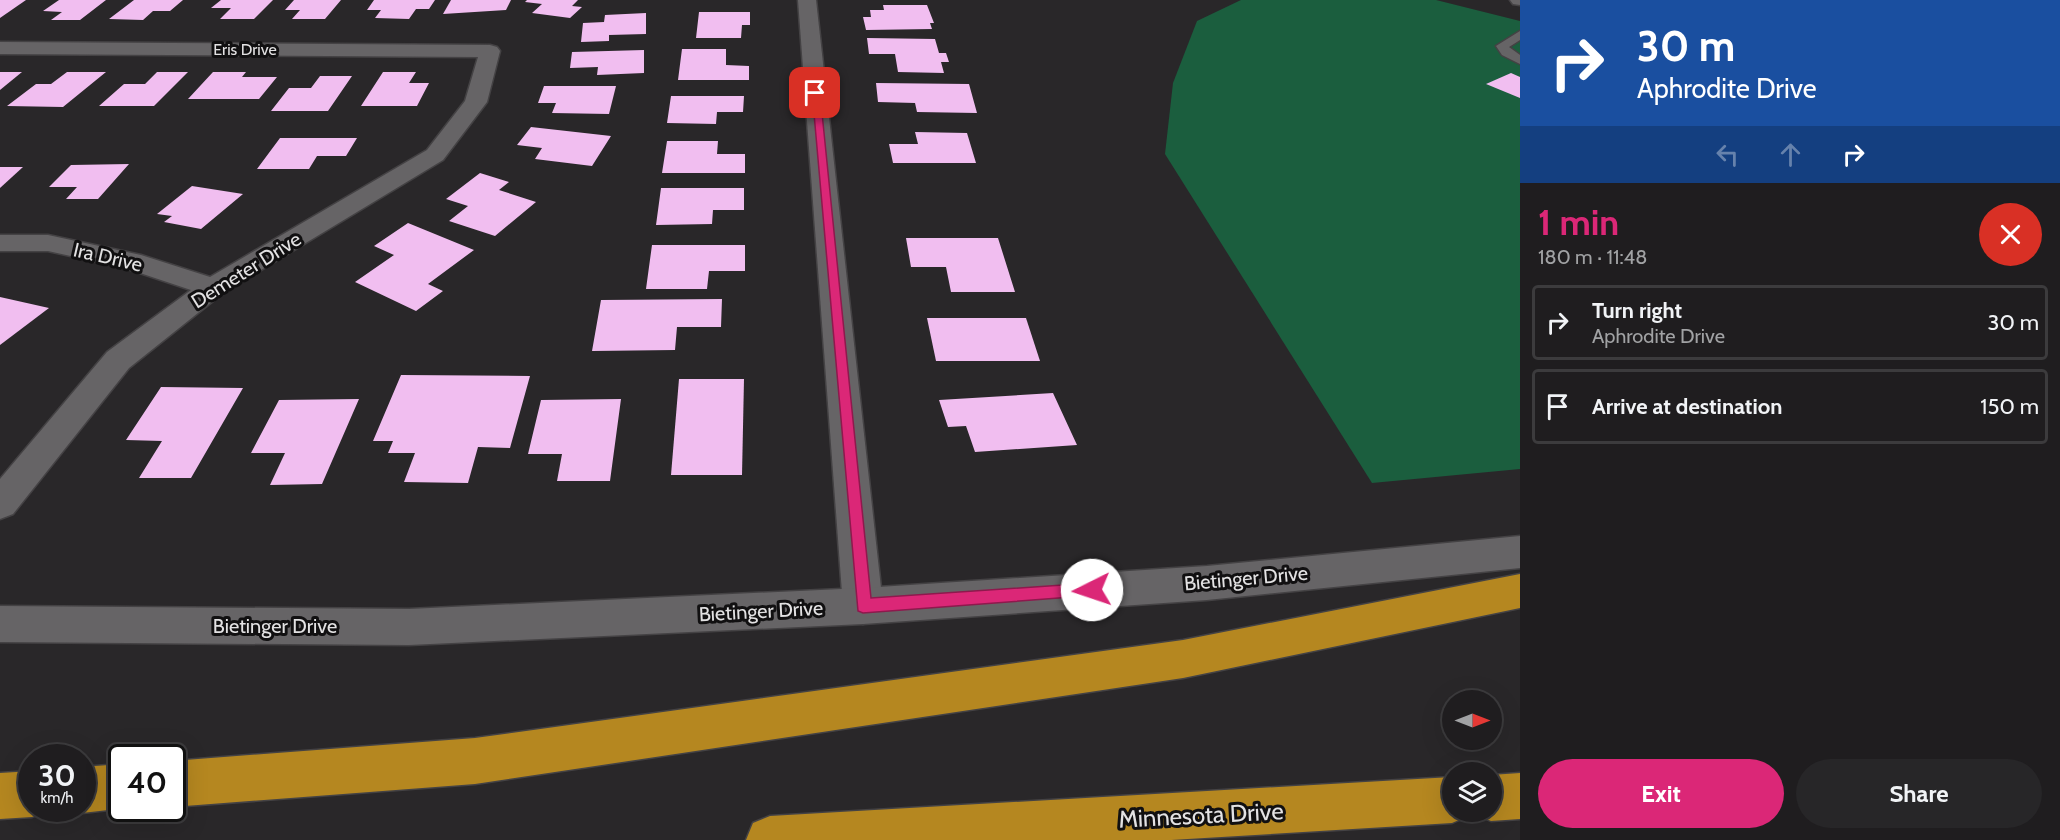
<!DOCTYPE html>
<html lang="en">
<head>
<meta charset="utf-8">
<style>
	body { margin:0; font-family:Cabin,sans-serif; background:#272628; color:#f1f3f6; height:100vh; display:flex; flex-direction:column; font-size:22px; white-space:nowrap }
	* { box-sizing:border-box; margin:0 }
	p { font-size:20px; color:#a1a2a4 }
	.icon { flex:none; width:33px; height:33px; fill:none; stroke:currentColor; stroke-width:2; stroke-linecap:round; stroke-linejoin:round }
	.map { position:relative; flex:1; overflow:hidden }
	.sheet { display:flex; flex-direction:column; background:#1f1d1f; width:540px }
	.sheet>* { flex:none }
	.banner { background:#1a4fa0; color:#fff; overflow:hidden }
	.needle { width:39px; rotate:90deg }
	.fabs { position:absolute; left:1442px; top:690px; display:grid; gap:12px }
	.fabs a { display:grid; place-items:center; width:60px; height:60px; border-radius:50%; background:#1f1d1f; box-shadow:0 6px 24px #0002,0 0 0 2px #3c3b3d; font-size:30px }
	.speed { position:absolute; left:18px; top:744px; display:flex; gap:12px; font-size:30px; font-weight:700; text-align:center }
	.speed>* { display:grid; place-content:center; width:78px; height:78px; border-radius:50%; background:#1f1d1f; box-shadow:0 6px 24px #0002,0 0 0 2px #3c3b3d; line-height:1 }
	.speed small { font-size:15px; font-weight:400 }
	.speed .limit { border:3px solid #111; border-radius:9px; background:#fff; color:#111 }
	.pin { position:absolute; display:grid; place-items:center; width:51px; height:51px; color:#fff; margin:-26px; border-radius:12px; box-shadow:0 3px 9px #0006 }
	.me { position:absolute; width:66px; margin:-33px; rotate:266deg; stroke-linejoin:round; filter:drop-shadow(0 0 4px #0008) }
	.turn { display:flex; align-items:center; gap:21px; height:126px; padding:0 18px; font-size:27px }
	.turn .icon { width:78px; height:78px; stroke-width:2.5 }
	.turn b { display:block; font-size:42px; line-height:51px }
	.lanes { display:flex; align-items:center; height:57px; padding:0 18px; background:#0003; justify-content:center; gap:30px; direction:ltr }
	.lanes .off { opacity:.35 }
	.round { display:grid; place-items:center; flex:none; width:63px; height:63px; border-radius:32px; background:#272628 }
	.summary { display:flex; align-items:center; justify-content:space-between; height:102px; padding:0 18px }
	h1 { font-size:36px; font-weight:700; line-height:45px; color:#db2777 }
	.button { display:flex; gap:12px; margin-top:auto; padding:12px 18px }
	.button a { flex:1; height:69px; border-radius:36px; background:#db2777; color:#fff; font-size:24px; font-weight:700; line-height:69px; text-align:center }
	.button a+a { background:#272628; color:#f1f3f6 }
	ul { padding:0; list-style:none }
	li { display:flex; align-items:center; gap:18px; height:75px; margin:0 12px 9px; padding:0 6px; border:3px solid #3c3b3d; border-radius:6px }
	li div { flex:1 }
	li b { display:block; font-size:22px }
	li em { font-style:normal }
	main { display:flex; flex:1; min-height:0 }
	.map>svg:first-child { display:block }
</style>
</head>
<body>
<main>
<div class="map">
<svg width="1520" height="840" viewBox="0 0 1520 840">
	<rect width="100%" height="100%" fill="#292729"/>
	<path fill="#1b5e3e" d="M 1241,0 L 1436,0 L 1520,21 L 1520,469 L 1372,483 L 1165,154 L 1173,83 L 1197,21 Z"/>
	<g fill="#f1bef0">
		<path d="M 0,0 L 26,0 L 0,18 Z"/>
		<path d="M 59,0 L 106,0 L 80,20 L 51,20 L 62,12 L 43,11 Z"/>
		<path d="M 134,0 L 183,0 L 170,11 L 153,11 L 143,20 L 109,19 Z"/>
		<path d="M 221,0 L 273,0 L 254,19 L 220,19 L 231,8 L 211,8 Z"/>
		<path d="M 294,0 L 341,0 L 325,19 L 292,19 L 300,10 L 285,10 Z"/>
		<path d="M 374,0 L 435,0 L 429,9 L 416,9 L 409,19 L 375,18 L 381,10 L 367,10 Z"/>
		<path d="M 451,0 L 511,0 L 506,10 L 443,14 Z"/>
		<path d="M 527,0 L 578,0 L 572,6 L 582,7 L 570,18 L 532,13 L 542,4 L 525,2 Z"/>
		<path d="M 883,5 L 927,5 L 934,23 L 930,23 L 932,29 L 866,30 L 863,17 L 871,17 L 870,10 L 884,10 Z"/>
		<path d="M 699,12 L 750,12 L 750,25 L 742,25 L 741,38 L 696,38 Z"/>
		<path d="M 646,13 L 646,34 L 609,35 L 609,41 L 581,42 L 583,23 L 604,22 L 605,15 Z"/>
		<path d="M 867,38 L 935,39 L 939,53 L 946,53 L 949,62 L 941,62 L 944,73 L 898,72 L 895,54 L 869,54 Z"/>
		<path d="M 682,49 L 726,49 L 726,65 L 749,66 L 749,80 L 678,80 Z"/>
		<path d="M 644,50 L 644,73 L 597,75 L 598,67 L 570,68 L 572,52 Z"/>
		<path d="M 0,72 L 22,72 L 0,90 Z"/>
		<path d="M 67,72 L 106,72 L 63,107 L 7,106 L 36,84 L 51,84 Z"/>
		<path d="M 157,72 L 188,72 L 154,106 L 99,106 L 124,84 L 145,84 Z"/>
		<path d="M 213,72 L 246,72 L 242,77 L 277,77 L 259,99 L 188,99 Z"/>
		<path d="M 383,72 L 416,72 L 409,83 L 429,83 L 417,106 L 361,106 Z"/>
		<path d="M 1511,73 L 1520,77 L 1520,98 L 1486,84 Z"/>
		<path d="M 320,76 L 352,76 L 328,111 L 271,111 L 289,88 L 311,88 Z"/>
		<path d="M 876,83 L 969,84 L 977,113 L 917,112 L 915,103 L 878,102 Z"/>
		<path d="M 544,86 L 616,86 L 609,114 L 552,113 L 556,103 L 538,103 Z"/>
		<path d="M 671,96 L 744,96 L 743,112 L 717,112 L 716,124 L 667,123 Z"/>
		<path d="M 531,127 L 611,136 L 592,166 L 535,159 L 542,148 L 517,145 Z"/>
		<path d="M 915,132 L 967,133 L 976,163 L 893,163 L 889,144 L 918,144 Z"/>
		<path d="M 280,138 L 357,138 L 346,156 L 317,156 L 309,169 L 257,169 Z"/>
		<path d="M 667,141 L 718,141 L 717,154 L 745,154 L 745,173 L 662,173 Z"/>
		<path d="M 129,164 L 98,199 L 66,199 L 77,187 L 49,187 L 71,165 Z"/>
		<path d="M 0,167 L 23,167 L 0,188 Z"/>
		<path d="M 480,173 L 509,182 L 499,190 L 536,202 L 495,236 L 449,221 L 468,206 L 446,199 Z"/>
		<path d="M 192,186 L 243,194 L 201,229 L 164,222 L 172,216 L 157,214 Z"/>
		<path d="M 661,188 L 744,188 L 744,210 L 713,210 L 712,224 L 656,225 Z"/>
		<path d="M 408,223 L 474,250 L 428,284 L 443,291 L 416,311 L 355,282 L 394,255 L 374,246 Z"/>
		<path d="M 906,238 L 998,238 L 1015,292 L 951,292 L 946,267 L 911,267 Z"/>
		<path d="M 652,245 L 745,245 L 745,271 L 709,271 L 707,289 L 646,289 Z"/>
		<path d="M 0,297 L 49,308 L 0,345 Z"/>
		<path d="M 722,299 L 721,327 L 677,327 L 675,350 L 592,351 L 601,300 Z"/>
		<path d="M 927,318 L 1026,318 L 1040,361 L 936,361 Z"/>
		<path d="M 401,375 L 530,376 L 510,448 L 478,447 L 468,483 L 404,482 L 415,453 L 388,453 L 393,441 L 373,441 Z"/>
		<path d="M 679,379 L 744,379 L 742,475 L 671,475 Z"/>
		<path d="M 161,387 L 243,388 L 191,478 L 139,478 L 162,441 L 126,440 Z"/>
		<path d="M 1053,393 L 1077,445 L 975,452 L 966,426 L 948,427 L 939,400 Z"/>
		<path d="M 359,399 L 322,484 L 270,485 L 285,453 L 251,453 L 279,400 Z"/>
		<path d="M 621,399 L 610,481 L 557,481 L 562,454 L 528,454 L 541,400 Z"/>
	</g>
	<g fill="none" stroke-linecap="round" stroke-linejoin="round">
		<defs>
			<path id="service" d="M 1520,31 L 1520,40 L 1509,47 L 1520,55 L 1520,64 L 1502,55 L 1496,46 Z"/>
			<g id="minor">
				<path d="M 798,0 L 816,0 L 883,606 L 877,618 L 863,624 L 849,618 L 843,606 Z"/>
				<path d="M 0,42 L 490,45 L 497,47 L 500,51 L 487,102 L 443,160 L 223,293 L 129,368 L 13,514 L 0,519 L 0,479 L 107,352 L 191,290 L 125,268 L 48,251 L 0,251 L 0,235 L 48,235 L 141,255 L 210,277 L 427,150 L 465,101 L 478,57 L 0,54 Z"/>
			</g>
			<path id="tertiary" d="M 1520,536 L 1520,568 L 1207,600 L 863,624 L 409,645 L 0,642 L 0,606 L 409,609 L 863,588 L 1207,566 Z"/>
			<path id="secondary" d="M 1510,0 L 1520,0 L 1520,5 L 1513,4 Z"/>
			<g id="motorway">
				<path d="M 1520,574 L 1520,608 L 1183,678 L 475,784 L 172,807 L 172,761 L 475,738 L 1183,640 Z"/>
				<path d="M 122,764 L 122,808 L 126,808 L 82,813 L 71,808 L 82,808 L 82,767 Z"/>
				<path d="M 32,771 L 32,808 L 48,810 L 32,817 L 0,819 L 0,773 Z"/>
				<path d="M 1520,773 L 1520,819 L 1491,821 L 1475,814 L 1473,812 L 1491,812 L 1491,775 Z"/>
				<path d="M 1452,777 L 1452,812 L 1470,812 L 1468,816 L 1452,823 L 1171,840 L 746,840 L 753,823 L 770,816 Z"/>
			</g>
		</defs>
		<use href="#service" stroke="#444244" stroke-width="3"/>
		<use href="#minor" stroke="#444244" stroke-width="3"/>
		<use href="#tertiary" stroke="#444244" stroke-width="3"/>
		<use href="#secondary" stroke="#444244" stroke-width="3"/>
		<use href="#motorway" stroke="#444244" stroke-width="3"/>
		<use href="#service" fill="#666466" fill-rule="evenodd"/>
		<use href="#minor" fill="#666466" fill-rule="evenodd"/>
		<use href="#tertiary" fill="#666466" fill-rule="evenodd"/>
		<use href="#secondary" fill="#666466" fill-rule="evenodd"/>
		<use href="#motorway" fill="#b58720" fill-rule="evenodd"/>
	</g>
	<path fill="#db2777" stroke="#8e194d" stroke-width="1.5" d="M 812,91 L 820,93 L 871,598 L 1092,583 L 1098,585 L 1100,590 L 1098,595 L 863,613 L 858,611 Z"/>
	<g text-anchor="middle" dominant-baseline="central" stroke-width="6" stroke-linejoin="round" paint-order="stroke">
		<g font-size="16" fill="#e3e2e3" stroke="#111011">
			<text x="245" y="49">Eris Drive</text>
		</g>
		<g font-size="20" fill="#e3e2e3" stroke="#111011">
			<text transform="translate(108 257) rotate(13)">Ira Drive</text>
			<text transform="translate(246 270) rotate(-32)">Demeter Drive</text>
			<text transform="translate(1246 578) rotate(-5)">Bietinger Drive</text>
			<text transform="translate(761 611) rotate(-3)">Bietinger Drive</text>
			<text x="275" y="626">Bietinger Drive</text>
		</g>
		<g font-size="24" fill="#e3e2e3" stroke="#111011">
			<text transform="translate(1201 815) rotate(-3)">Minnesota Drive</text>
		</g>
	</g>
</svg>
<div class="fabs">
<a><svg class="needle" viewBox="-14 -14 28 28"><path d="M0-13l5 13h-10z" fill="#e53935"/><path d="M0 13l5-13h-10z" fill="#a1a2a4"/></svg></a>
<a><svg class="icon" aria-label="layers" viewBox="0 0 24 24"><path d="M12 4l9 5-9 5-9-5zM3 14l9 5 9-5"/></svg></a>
</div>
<div class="speed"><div>30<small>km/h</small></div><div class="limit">40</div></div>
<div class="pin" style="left:815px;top:93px;background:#d93025"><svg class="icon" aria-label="arrive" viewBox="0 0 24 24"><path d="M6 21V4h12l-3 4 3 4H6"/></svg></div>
<svg class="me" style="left:1092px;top:590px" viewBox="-20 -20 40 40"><circle r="19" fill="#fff"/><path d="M0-13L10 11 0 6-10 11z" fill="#db2777"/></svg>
</div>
<section class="sheet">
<div class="banner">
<div class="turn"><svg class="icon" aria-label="right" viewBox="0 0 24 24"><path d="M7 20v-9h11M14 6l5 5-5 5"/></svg><div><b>30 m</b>Aphrodite Drive</div></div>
<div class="lanes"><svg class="icon off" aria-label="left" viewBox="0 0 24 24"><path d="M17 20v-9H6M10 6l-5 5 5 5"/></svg><svg class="icon off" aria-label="ahead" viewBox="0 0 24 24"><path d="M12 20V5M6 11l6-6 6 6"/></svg><svg class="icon" aria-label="right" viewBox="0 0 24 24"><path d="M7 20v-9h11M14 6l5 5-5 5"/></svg></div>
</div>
<div class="summary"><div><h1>1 min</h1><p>180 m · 11:48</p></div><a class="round" style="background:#d93025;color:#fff"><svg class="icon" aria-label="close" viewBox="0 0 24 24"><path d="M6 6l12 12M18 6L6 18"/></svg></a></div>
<ul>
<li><svg class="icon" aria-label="right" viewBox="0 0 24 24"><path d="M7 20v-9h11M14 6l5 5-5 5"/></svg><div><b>Turn right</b><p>Aphrodite Drive</p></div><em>30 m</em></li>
<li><svg class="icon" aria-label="arrive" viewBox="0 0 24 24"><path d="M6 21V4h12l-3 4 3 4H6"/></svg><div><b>Arrive at destination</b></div><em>150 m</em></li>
</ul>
<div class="button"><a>Exit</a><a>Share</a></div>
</section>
</main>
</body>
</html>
